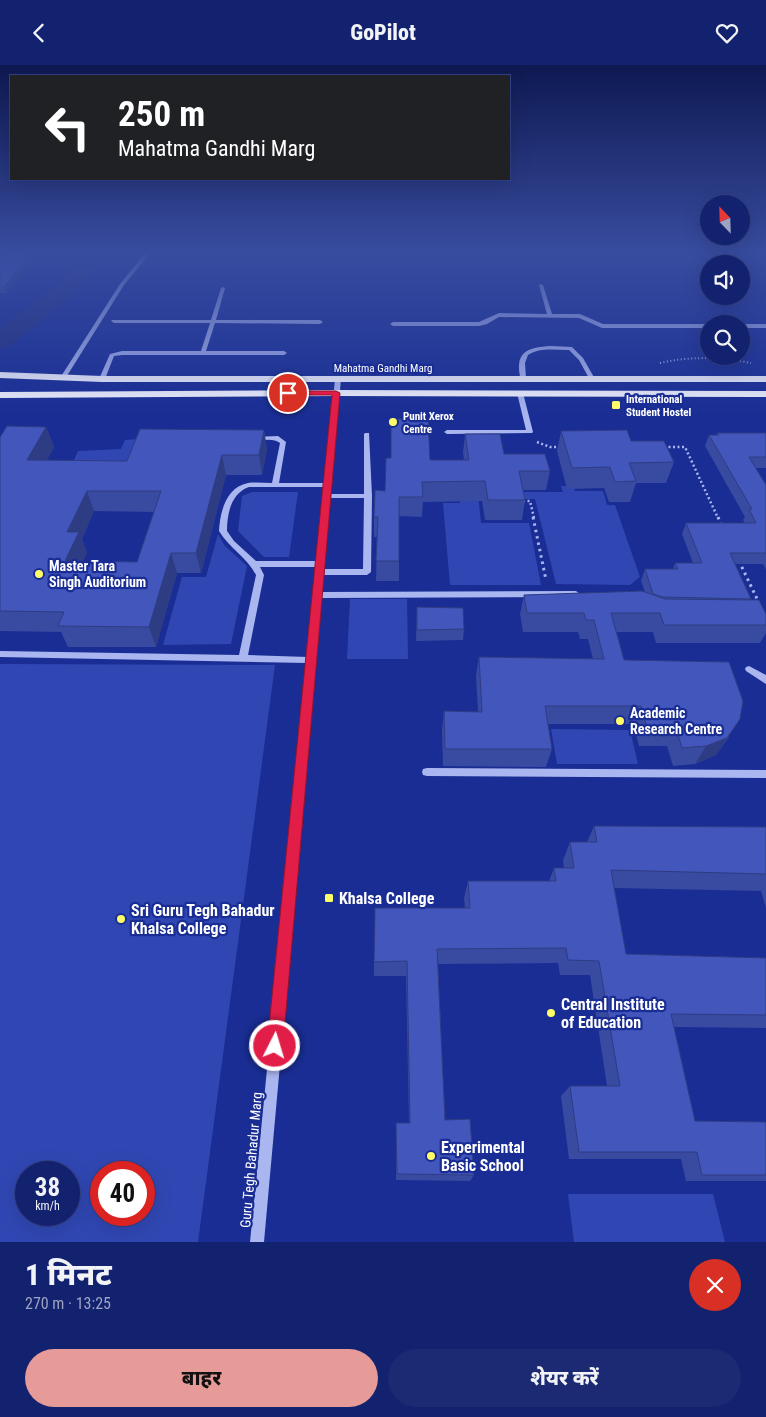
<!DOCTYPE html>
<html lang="hi">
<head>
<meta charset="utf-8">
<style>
	body { margin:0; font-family:"Roboto Condensed","Noto Sans Devanagari",sans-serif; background:#1c2a74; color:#f1f3f6; height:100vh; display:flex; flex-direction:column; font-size:19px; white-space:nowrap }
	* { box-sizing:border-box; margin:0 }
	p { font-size:16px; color:#9da4c3 }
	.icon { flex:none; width:28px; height:28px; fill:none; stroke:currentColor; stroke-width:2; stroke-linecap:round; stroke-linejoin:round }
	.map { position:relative; height:1177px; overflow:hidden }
	.side { display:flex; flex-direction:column; background:#13226f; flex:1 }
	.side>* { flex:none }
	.top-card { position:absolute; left:10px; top:10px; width:500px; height:105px; border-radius:0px; box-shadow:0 5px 20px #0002,0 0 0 1px #323f82; background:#202124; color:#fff; overflow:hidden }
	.needle { width:32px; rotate:337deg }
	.buttons { position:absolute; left:700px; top:130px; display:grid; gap:10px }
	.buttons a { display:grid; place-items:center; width:50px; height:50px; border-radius:50%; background:#13226f; box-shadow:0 5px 20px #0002,0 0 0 1px #323f82; font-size:25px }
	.speed { position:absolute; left:15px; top:1096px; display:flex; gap:10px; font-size:25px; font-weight:700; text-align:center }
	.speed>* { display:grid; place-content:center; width:65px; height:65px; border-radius:50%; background:#13226f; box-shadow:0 5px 20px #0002,0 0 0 1px #323f82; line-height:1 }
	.speed small { font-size:12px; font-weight:400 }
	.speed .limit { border:8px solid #d22; background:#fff; color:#111 }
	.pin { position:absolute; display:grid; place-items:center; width:42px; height:42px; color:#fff; margin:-21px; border:2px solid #fff; border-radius:50%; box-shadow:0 1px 5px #0007 }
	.me { position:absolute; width:55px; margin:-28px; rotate:5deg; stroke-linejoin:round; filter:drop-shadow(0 0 4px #0008) }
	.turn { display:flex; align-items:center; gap:18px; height:105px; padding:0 25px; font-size:22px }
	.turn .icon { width:65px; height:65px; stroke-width:2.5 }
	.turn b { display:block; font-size:35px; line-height:42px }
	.round { display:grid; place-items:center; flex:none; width:52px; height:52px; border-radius:26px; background:#1c2a74 }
	.headline { display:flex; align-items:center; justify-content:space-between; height:85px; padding:0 25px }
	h1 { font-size:30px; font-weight:800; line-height:38px }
	.button { display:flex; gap:10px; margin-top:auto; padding:10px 25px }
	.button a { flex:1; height:58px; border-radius:30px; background:#e69b98; color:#111; font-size:20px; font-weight:800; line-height:58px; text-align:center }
	.button a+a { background:#1c2a74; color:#f1f3f6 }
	header { display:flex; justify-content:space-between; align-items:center; height:65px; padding:0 25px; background:#13226f; font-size:22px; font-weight:800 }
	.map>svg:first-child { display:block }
</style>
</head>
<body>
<header><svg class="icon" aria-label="back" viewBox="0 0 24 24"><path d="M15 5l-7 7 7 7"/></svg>GoPilot<svg class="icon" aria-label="heart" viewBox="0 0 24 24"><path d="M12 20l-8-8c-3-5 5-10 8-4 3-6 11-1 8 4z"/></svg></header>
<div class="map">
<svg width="766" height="1177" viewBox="0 0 766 1177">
	<rect width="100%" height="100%" fill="#192d94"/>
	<g fill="#3047b3" fill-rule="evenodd">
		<path d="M 138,374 L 125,408 L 68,409 L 78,386 L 121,384 L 125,375 Z"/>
		<path d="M 561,421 L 573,421 L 575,426 L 603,426 L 607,440 L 615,440 L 640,512 L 630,520 L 556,519 L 535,434 L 518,434 L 516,427 L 563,427 Z"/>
		<path d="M 252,427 L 298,427 L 289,492 L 264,492 L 238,466 L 242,431 Z"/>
		<path d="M 459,429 L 478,429 L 481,458 L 529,458 L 541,520 L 450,520 L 443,438 L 460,438 Z"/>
		<path d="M 218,469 L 224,480 L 247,501 L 231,579 L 163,580 L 182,512 L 206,512 Z"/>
		<path d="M 350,534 L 407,534 L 408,594 L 347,594 Z"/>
		<path d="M 0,599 L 275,600 L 198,1177 L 0,1177 ZM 26,1108 L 69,1108 L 69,1150 L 26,1150 ZM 101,1108 L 144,1108 L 144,1150 L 101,1150 Z"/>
		<path d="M 551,664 L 630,665 L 638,699 L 557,699 Z"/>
		<path d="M 568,1129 L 713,1129 L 725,1177 L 574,1177 Z"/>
	</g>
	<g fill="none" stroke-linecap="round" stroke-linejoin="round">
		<path fill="#222f7e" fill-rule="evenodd" d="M 88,187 L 111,187 L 71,231 L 9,282 L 0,284 L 0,263 L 55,221 Z"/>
		<path stroke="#aab6f0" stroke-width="2" stroke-dasharray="1 2.5" stroke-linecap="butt" d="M 660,298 C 690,291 721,292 751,298"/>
		<g stroke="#aab6f0" stroke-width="2.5" stroke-dasharray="2 2.5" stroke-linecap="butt">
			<path d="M 537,377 L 550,382 L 560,382"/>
			<path d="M 664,382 L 685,382 L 718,453"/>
			<path d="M 523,436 L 530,436 L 534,453"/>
		</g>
		<g stroke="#aab6f0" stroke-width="3" stroke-dasharray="2.5 4" stroke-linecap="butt">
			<path d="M 533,452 L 546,515"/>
			<path d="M 718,452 L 722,461"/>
			<path d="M 739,496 L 759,538"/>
		</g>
		<g fill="#aab6f0" fill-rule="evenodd">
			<path d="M 146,187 L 151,187 L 124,220 L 65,314 L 61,314 L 60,313 L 120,219 Z"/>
			<path d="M 541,219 L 543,220 L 552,249 L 580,249 L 603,259 L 709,259 L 709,263 L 602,263 L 579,253 L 499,252 L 487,259 L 479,261 L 393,261 L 390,259 L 393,257 L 479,257 L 499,248 L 547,249 L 539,220 Z"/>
			<path d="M 223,222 L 225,223 L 216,255 L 320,255 L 323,257 L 320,259 L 215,258 L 206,286 L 284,286 L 287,288 L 284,290 L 122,290 L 114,291 L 105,314 L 100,315 L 99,314 L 110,289 L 122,286 L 201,286 L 210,258 L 114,258 L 111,256 L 112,255 L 211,255 L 221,223 Z"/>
			<rect x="741" y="259" width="25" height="4"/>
			<path d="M 551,281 L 572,282 L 583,293 L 595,314 L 594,315 L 590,315 L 579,295 L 569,285 C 555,285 540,282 528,290 L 525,298 L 526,314 L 521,315 C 514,288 526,282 551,281 Z"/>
			<path d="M 338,312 L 341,314 L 331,429 L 364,429 L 364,369 L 365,368 L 369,368 L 372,431 L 371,507 L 367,510 L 324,510 L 322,527 L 576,526 L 580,529 L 576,532 L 322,533 L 264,1177 L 250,1177 L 307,598 L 0,592 L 0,586 L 239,590 L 256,510 C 247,492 229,483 219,466 C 220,447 226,422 248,418 C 255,417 264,418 272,418 L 280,378 C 272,371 259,378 251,373 L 252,372 L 278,371 L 286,377 L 279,418 L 325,418 L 335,314 ZM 249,422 L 324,422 L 317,496 L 256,496 L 234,476 L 227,466 C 227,449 231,428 249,422 ZM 330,433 L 364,433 L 363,504 L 324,504 ZM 260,502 L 316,502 L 314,507 L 316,509 L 314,528 L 312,530 L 313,532 L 308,592 L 248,590 L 264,510 Z"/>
			<path d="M 520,326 L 523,328 L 533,367 L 532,368 L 447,369 L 444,367 L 447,365 L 526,365 L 517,328 Z"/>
			<path d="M 749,601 L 766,610 L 766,619 L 746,606 L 745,604 L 746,602 Z"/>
			<path d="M 427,703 L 766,705 L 766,713 L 427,711 L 423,710 L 422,707 L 423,704 Z"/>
		</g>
		<g fill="#f3f4ff" fill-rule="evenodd">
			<path d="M 0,307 L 102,311 L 766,311 L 766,317 L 102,317 L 0,313 Z"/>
			<path d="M 336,325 L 766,326 L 766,332 L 336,331 L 0,333 L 0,327 Z"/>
		</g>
	</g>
	<g fill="#394aa1" fill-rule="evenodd">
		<path d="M 0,192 L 6,228 L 0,228 Z"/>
		<path d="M 46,362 L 54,382 L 47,395 L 127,396 L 264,365 L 267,385 L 262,410 L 226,410 L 201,508 L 177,508 L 156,582 L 68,582 L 61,567 L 0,566 L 0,372 ZM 94,446 L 154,447 L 137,497 L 83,496 L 87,488 L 82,474 Z"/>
		<path d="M 561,366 L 631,376 L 674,397 L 666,418 L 636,418 L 630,437 L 609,437 L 604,423 L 567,424 L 557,386 Z"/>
		<path d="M 717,368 L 766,368 L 766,403 L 756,403 L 766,420 L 766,504 L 763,499 L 735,499 L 751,534 L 750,535 L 766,549 L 766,568 L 760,578 L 656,578 L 653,567 L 617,567 L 624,595 L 729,672 L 716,690 L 695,699 L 673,701 L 667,681 L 639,681 L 633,659 L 548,659 L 552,684 L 546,702 L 443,701 L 442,665 L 444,646 L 478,647 L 476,610 L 479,592 L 593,594 L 588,574 L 580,574 L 578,567 L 523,567 L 520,549 L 524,530 L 645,527 L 641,516 L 645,504 L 673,504 L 675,498 L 693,498 L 682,469 L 686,458 L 745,458 L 743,455 L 745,452 L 705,381 L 709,370 L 716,370 Z"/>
		<path d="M 465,369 L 504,389 L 550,406 L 546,425 L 523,425 L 525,435 L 522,455 L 485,455 L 482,436 L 423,437 L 422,452 L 399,451 L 399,516 L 376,516 L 377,472 L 374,472 L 374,452 L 385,426 L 430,395 L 464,395 L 463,388 Z"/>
		<path d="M 417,542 L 464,564 L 463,575 L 416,576 Z"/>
		<path d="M 594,761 L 766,762 L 766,843 L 761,826 L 614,823 L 626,889 L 766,893 L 766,963 L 674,962 L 695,1056 L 766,1057 L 766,1116 L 686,1116 L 681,1094 L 569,1094 L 561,1031 L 570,1021 L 607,1021 L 590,910 L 560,910 L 558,898 L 438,899 L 445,1055 L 474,1110 L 470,1116 L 396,1115 L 396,1058 L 409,1058 L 406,911 L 374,911 L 374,897 L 465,843 L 464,833 L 468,816 L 549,816 L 554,803 L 564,803 L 563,795 L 570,777 L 587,777 Z"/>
	</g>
	<g fill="#2e3c83">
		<path d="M 0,187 L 5,187 L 0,192 Z"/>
		<path d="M 31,187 L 38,187 L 6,228 L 4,222 Z"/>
		<path d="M 46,362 L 54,382 L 36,416 L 27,395 Z"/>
		<path d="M 264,365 L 267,385 L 262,410 L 259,390 Z"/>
		<path d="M 222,390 L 226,410 L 201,508 L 196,488 Z"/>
		<path d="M 87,426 L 94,446 L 82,474 L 87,488 L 74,517 L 65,496 L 67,467 Z"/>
		<path d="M 171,488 L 177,508 L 156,582 L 149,562 Z"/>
		<path d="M 740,654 L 716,690 L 695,699 L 706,681 Z"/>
	</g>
	<g fill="#4256bb" stroke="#2e3c83" fill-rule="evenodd">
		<path d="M 5,187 L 31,187 L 4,222 L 0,222 L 0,192 Z"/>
		<path d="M 391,354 L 428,354 L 430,395 L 469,395 L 465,369 L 500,369 L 504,389 L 545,389 L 550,406 L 519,406 L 525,435 L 488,435 L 485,416 L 422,417 L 423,432 L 399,432 L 399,496 L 376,496 L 378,452 L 374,452 L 375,425 L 385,426 L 386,393 L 391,393 Z"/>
		<path d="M 7,361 L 46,362 L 27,395 L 127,396 L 140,364 L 264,365 L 259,390 L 222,390 L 196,488 L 171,488 L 149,562 L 58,561 L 64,547 L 0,546 L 0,372 ZM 87,426 L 161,426 L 137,497 L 65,496 L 79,467 L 67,467 Z"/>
		<path d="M 627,365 L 631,376 L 664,376 L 674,397 L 629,398 L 636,416 L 615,417 L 610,402 L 572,403 L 561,366 Z"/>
		<path d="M 717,368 L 766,368 L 766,392 L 749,392 L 766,420 L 766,488 L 730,488 L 751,534 L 663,532 L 653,529 L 645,504 L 678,504 L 675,498 L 702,498 L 686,458 L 756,458 L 749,444 L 752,444 L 709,370 L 719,370 Z"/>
		<path d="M 642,526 L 665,534 L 759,535 L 766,549 L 766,560 L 664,560 L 660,548 L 611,548 L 624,595 L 729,597 L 743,636 L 740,654 L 727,673 L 706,681 L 682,683 L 676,663 L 647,663 L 641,641 L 545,641 L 552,684 L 445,684 L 444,646 L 482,647 L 479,592 L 604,594 L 594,555 L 586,555 L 584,548 L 527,548 L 524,530 Z"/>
		<path d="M 417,542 L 463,543 L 464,564 L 417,565 Z"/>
		<path d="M 594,761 L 766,762 L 766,809 L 611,805 L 626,889 L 766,893 L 766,950 L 671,949 L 695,1056 L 766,1057 L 766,1110 L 702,1110 L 697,1087 L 579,1087 L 570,1021 L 620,1021 L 599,896 L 568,895 L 566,883 L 437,884 L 445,1055 L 470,1054 L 474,1110 L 397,1109 L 396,1058 L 410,1058 L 407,896 L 374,897 L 375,843 L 470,843 L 468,816 L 556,816 L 554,803 L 574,803 L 570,777 L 597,777 Z"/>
	</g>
	<linearGradient id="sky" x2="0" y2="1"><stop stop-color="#0e1951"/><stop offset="0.53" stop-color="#384c9f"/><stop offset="1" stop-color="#384c9f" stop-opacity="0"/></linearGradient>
	<rect width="766" height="352" fill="url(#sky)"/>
	<path fill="#e11d48" stroke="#92132f" d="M 288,326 L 336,326 L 340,328 L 283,981 L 281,987 L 275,990 L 269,987 L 267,981 L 332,330 L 285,330 L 284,328 Z"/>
	<g fill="#fffe69" stroke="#192d94" stroke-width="2">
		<rect x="611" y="335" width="10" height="10" rx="2.5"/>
		<circle cx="393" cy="357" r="5"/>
		<circle cx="39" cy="509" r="5"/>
		<circle cx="620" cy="656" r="5"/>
		<rect x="324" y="828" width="10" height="10" rx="2.5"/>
		<circle cx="121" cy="854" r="5"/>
		<circle cx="551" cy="948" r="5"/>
		<circle cx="431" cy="1091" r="5"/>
	</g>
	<g text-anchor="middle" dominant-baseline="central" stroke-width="4.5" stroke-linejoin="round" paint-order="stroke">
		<g font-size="11" fill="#fff" stroke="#192d94">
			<text x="383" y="303">Mahatma Gandhi Marg</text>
		</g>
		<g font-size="11" font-weight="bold" fill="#fff" stroke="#192d94" text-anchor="start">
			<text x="626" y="334">International<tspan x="626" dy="13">Student Hostel</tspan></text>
			<text x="403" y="351">Punit Xerox<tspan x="403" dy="13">Centre</tspan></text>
		</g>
		<g font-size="14" font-weight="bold" fill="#fff" stroke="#192d94" text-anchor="start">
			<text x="49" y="501">Master Tara<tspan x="49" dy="16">Singh Auditorium</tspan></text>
			<text x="630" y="648">Academic<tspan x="630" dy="16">Research Centre</tspan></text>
		</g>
		<g font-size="14" fill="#fff" stroke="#192d94">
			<text transform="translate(251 1095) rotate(-85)">Guru Tegh Bahadur Marg</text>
		</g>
		<g font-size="16" font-weight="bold" fill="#fff" stroke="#192d94" text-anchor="start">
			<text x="339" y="833">Khalsa College</text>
			<text x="131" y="845">Sri Guru Tegh Bahadur<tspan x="131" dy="18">Khalsa College</tspan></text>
			<text x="561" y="939">Central Institute<tspan x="561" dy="18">of Education</tspan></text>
			<text x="441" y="1082">Experimental<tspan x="441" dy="18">Basic School</tspan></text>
		</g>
	</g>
</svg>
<div class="buttons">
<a><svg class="needle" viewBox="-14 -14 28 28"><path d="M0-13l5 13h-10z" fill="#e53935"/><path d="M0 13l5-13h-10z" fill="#9da4c3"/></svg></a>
<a><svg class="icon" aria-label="sound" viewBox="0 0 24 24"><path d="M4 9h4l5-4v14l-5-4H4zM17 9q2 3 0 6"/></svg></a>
<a><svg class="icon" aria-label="search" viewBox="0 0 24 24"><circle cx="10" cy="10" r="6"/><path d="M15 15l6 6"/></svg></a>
</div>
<div class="speed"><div>38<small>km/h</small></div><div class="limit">40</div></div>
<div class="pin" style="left:288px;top:328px;background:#d93025"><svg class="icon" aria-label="arrive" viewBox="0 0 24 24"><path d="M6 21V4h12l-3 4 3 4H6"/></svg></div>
<svg class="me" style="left:275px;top:981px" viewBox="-20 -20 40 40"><circle r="17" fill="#e11d48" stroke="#fff" stroke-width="3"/><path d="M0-11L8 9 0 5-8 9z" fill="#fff"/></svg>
<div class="top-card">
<div class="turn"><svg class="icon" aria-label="left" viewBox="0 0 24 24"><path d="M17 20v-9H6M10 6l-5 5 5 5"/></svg><div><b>250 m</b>Mahatma Gandhi Marg</div></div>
</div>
</div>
<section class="side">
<div class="headline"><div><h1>1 मिनट</h1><p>270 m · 13:25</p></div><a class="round" style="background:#d93025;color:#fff"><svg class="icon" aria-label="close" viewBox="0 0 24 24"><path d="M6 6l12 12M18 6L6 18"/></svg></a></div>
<div class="button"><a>बाहर</a><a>शेयर करें</a></div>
</section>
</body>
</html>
